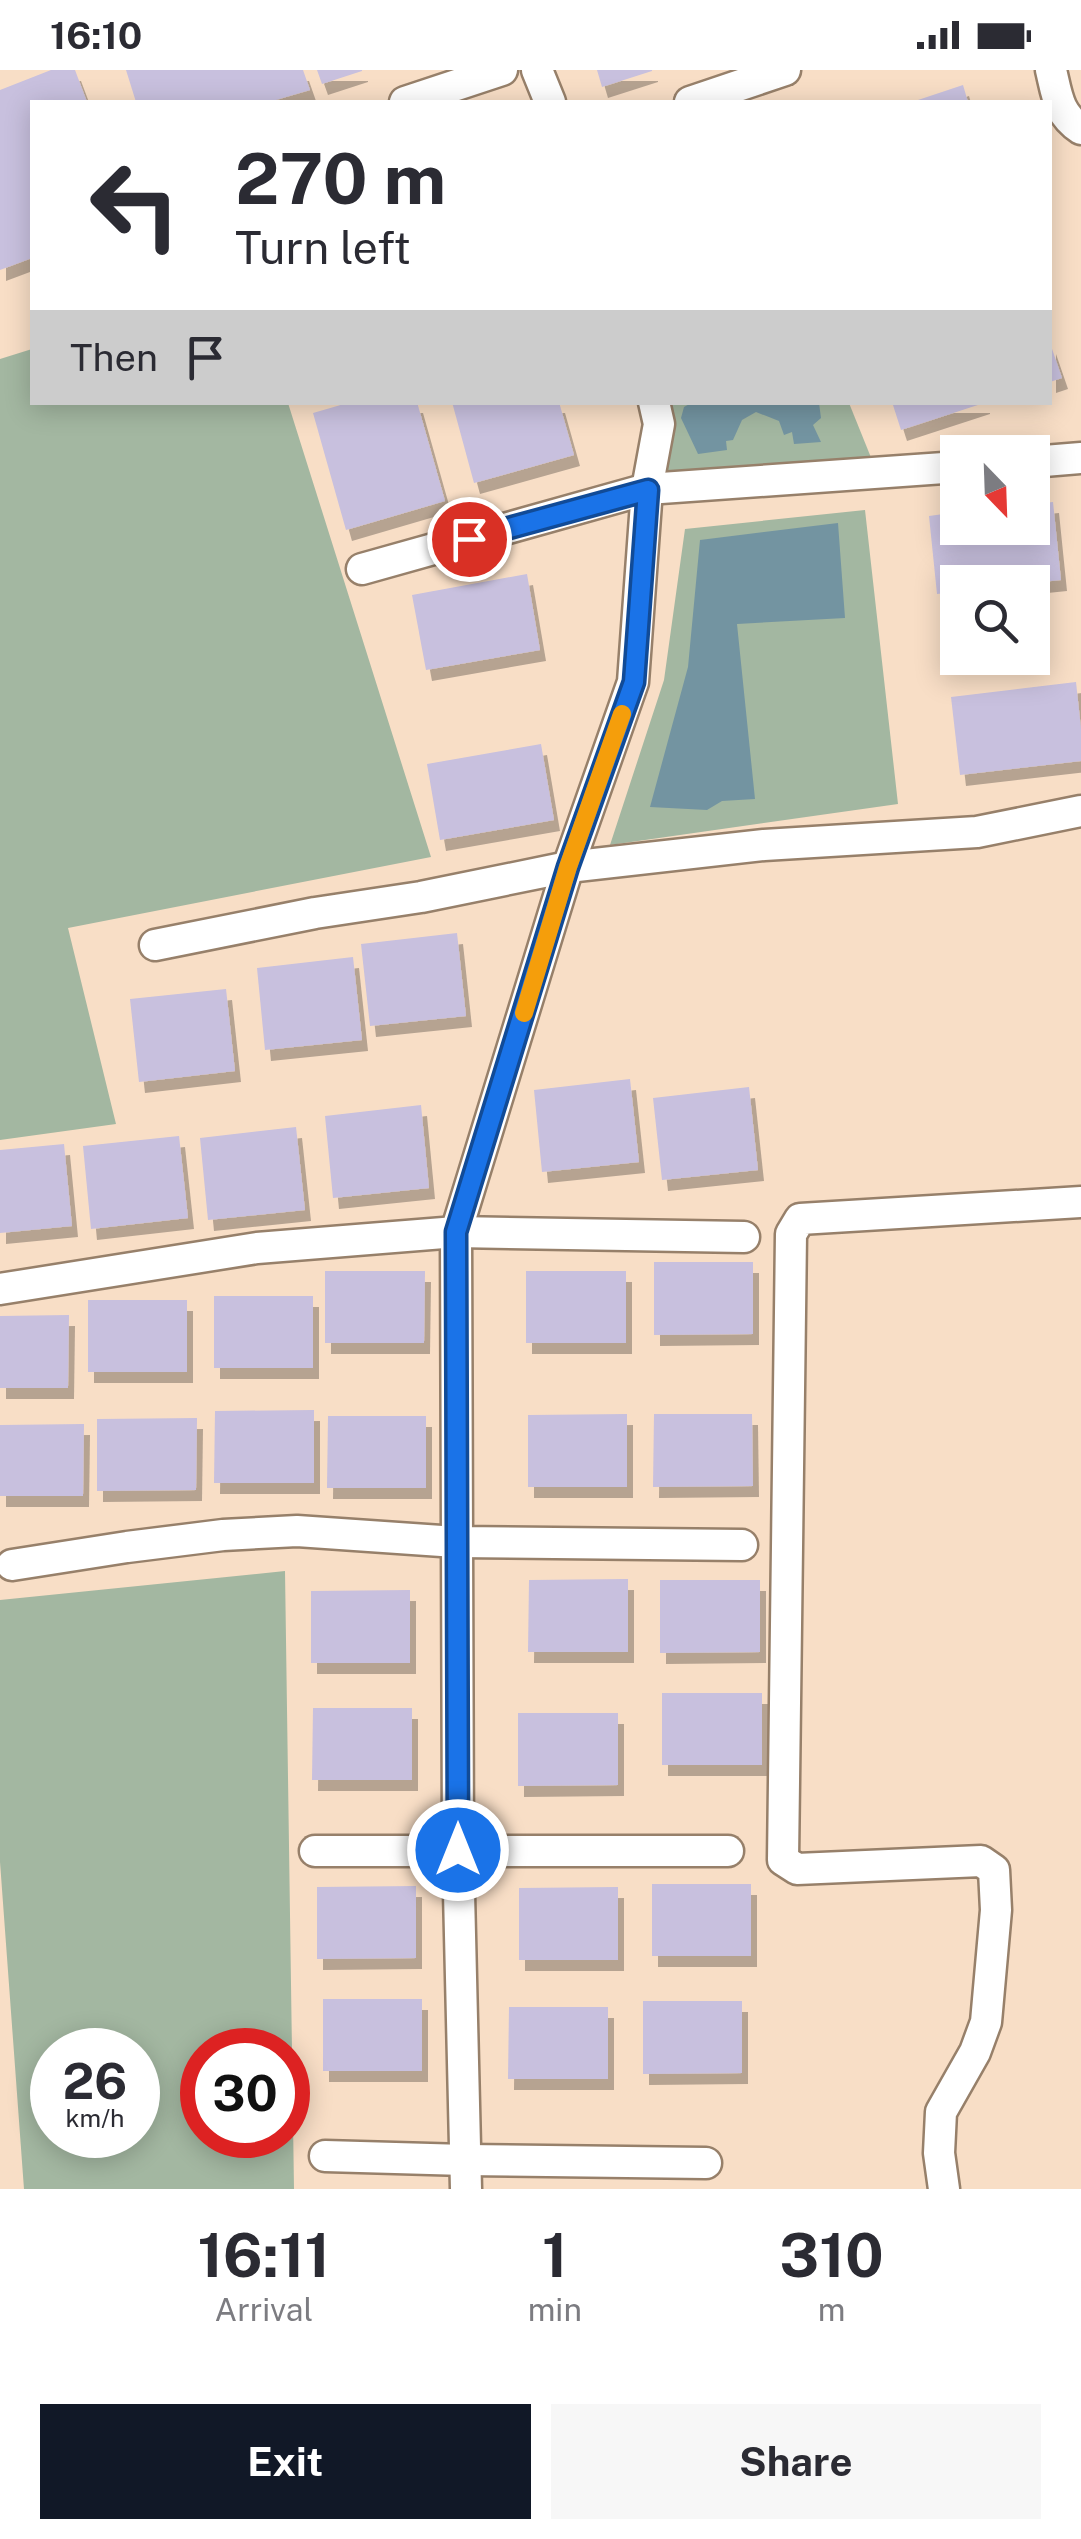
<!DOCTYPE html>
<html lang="en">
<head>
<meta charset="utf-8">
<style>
	body { margin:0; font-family:"Public Sans",sans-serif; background:#f7f7f7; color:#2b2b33; height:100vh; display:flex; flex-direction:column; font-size:38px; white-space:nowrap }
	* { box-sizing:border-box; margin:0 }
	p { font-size:32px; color:#7c7c81 }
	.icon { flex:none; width:55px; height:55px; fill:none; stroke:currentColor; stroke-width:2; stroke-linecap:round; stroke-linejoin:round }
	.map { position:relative; height:2119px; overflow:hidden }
	.details { display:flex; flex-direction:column; background:#fff; flex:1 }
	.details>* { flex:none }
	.top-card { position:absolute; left:30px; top:30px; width:1022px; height:305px; border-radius:0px; box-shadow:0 5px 25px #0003; background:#fff; color:#2b2b33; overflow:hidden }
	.needle { width:65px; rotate:157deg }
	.fabs { position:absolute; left:940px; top:365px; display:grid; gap:20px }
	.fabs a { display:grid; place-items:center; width:110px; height:110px; border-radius:0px; background:#fff; box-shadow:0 5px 25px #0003; font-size:50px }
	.speed { position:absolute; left:30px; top:1958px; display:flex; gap:20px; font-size:50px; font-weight:700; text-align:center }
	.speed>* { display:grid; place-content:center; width:130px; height:130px; border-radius:50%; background:#fff; box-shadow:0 5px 25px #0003; line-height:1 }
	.speed small { font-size:25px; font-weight:400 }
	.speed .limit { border:15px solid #d22; background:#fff; color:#111 }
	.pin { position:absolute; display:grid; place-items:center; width:85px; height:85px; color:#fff; margin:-42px; border:5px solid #fff; border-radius:50%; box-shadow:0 2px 10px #0007 }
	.me { position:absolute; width:110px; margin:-55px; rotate:0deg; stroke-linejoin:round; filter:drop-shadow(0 0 8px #0008) }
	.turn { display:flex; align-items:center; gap:35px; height:210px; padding:0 40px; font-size:45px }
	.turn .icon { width:130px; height:130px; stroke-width:2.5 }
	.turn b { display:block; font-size:70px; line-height:85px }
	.then { display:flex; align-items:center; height:95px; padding:0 40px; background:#0003; gap:20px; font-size:38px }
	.eta { display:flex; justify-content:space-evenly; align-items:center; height:170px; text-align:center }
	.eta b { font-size:60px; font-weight:700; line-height:70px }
	.cta { display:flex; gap:20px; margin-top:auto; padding:20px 40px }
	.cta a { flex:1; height:115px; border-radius:0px; background:#111827; color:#fff; font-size:40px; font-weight:700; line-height:115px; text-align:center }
	.cta a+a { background:#f7f7f7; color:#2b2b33 }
	.status { display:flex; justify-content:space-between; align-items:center; height:70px; padding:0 50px; background:#fff; direction:ltr }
	.status svg { height:28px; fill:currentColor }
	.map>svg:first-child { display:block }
</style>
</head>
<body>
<div class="status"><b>16:10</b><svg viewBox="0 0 49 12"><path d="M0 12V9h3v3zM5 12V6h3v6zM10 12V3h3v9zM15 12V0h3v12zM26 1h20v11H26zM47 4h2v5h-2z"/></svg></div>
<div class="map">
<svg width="1081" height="2119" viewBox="0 0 1081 2119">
	<defs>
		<filter id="shadow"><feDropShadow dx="6" dy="11" stdDeviation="0" flood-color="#0004"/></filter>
	</defs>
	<rect width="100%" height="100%" fill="#f8dec6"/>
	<g fill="#a3b7a1" fill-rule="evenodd">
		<path d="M 32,279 L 32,332 L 288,333 L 431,787 L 68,858 L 116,1054 L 0,1070 L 0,289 Z"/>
		<path d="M 657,333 L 849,333 L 872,390 L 660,405 Z"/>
		<path d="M 865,440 L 898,734 L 610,775 L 664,610 L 685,459 Z"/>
		<path d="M 285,1501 L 294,2119 L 24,2119 L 0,1792 L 0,1530 ZM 138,1980 L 138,2065 L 52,2065 L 52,1980 ZM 288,1980 L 288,2065 L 202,2065 L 202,1980 Z"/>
	</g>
	<g fill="#7394a1">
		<path d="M 693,332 L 819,333 L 821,348 L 813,355 L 821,372 L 794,374 L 792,362 L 784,365 L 779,351 L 756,342 L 742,350 L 733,370 L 726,371 L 727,380 L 698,384 L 681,348 L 684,337 Z"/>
		<path d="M 838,453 L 845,548 L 737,554 L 755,729 L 722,731 L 707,740 L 650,737 L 688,597 L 700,470 Z"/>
	</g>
	<g fill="#c8c0de" filter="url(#shadow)">
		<path d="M 51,0 L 75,0 L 87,32 L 32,32 L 32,188 L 0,200 L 0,20 Z"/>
		<path d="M 126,0 L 303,0 L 310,20 L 269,32 L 136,32 Z"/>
		<path d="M 317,0 L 362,0 L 362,1 L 322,14 Z"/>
		<path d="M 597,0 L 652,0 L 652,1 L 602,17 Z"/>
		<path d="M 963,15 L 968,32 L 912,32 Z"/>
		<path d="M 1050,273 L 1062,308 L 1050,312 Z"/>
		<path d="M 351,332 L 417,332 L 445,431 L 346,460 L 313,343 Z"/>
		<path d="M 452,332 L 559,332 L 574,385 L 474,413 Z"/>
		<path d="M 892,332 L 984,332 L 984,333 L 901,360 Z"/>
		<path d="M 1053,432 L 1061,510 L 1032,513 L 958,512 L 958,522 L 937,524 L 929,446 L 958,442 L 958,458 L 1032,458 L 1032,434 Z"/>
		<path d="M 527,504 L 540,580 L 426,600 L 412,525 Z"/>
		<path d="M 1076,612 L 1081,659 L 1081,691 L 960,705 L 951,627 Z"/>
		<path d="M 541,674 L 554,750 L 440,770 L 427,694 Z"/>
		<path d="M 457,863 L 466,946 L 370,956 L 361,874 Z"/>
		<path d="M 353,887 L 362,970 L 265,980 L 257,898 Z"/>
		<path d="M 226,919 L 235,1001 L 139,1012 L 130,929 Z"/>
		<path d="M 630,1009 L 639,1092 L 542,1102 L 534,1020 Z"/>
		<path d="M 749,1017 L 758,1100 L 662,1110 L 653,1028 Z"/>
		<path d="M 421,1035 L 429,1118 L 333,1128 L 325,1046 Z"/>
		<path d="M 296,1057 L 305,1140 L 208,1150 L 200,1068 Z"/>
		<path d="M 179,1066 L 188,1148 L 91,1159 L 83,1076 Z"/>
		<path d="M 64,1074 L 72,1156 L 0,1163 L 0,1080 Z"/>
		<path d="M 654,1192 L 753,1192 L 753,1264 L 654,1265 Z"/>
		<path d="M 325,1201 L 425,1201 L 424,1273 L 325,1273 Z"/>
		<rect x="526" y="1201" width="100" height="72"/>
		<rect x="214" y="1226" width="99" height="72"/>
		<rect x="88" y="1230" width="99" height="72"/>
		<path d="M 69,1245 L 68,1318 L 0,1318 L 0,1246 Z"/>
		<path d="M 314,1340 L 314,1413 L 214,1413 L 215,1341 Z"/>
		<path d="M 627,1344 L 627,1417 L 528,1417 L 528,1345 Z"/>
		<path d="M 654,1344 L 752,1344 L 753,1416 L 653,1417 Z"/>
		<path d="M 328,1346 L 426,1346 L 426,1418 L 327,1418 Z"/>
		<path d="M 197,1348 L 196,1420 L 97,1421 L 97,1349 Z"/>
		<path d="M 84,1354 L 83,1426 L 0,1426 L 0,1355 Z"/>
		<path d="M 628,1509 L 628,1582 L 528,1582 L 529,1510 Z"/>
		<path d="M 660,1510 L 760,1510 L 760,1582 L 660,1583 Z"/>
		<path d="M 410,1520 L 410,1593 L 311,1593 L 311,1521 Z"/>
		<rect x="662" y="1623" width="100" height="72"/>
		<path d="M 313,1638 L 412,1638 L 412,1710 L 312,1710 Z"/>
		<path d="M 518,1643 L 618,1643 L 618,1715 L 518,1716 Z"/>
		<rect x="652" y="1814" width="99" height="72"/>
		<path d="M 416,1816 L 416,1888 L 317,1889 L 317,1817 Z"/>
		<path d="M 618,1817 L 618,1890 L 519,1890 L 519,1818 Z"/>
		<rect x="323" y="1929" width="99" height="72"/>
		<path d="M 643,1931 L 742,1931 L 742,2003 L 643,2004 Z"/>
		<path d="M 509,1937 L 608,1937 L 608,2009 L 508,2009 Z"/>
	</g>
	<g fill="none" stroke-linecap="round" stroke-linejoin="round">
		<defs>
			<g id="street">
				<path d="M 537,0 L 550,32"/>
				<path d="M 1051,0 C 1057,25 1058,44 1081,59"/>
				<path d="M 405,32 L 502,0"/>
				<path d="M 690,32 L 785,0"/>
				<path d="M 1032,392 L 1081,388"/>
				<path d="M 362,499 L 647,419 L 958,397"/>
				<path d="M 155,875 L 315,843 L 421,827 L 568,797 L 764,775 L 977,762 L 1081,741"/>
				<path d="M 0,1219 L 257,1178 L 456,1162 L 744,1167"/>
				<path d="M 12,1495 L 127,1477 L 223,1465 L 297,1461 L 456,1472 L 742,1475"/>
				<path d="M 315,1781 L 728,1781"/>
				<path d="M 325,2086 L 465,2090 L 706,2093"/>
				<path d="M 466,2119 L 458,1780 L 456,1162 L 568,797 L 633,612 L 647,419 L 659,354 L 654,332"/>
				<path d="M 944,2119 L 939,2083 L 941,2042 L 975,1982 L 986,1952 L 996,1840 L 994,1800 L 981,1791 L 797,1799 L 783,1790 L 791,1164 L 800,1149 L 1081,1132"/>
			</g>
		</defs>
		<use href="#street" stroke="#97806a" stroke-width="35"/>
		<use href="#street" stroke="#fff" stroke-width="30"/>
	</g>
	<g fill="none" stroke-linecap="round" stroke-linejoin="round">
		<defs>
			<path id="route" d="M 458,1780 L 456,1162 L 568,797 L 634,612 L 648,420 L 469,469"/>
		</defs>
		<use href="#route" stroke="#114b97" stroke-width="25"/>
		<use href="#route" stroke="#1a73e8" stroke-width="18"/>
		<path stroke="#f59e0b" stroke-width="18" d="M 524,943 L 568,797 L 622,644"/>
	</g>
</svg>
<div class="fabs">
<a><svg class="needle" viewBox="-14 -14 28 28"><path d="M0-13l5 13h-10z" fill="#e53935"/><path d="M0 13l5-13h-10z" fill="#7c7c81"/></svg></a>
<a><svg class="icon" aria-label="search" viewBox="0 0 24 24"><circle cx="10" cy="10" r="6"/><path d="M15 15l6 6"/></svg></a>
</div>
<div class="speed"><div>26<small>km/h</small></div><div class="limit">30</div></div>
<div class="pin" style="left:469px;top:469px;background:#d93025"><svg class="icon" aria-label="arrive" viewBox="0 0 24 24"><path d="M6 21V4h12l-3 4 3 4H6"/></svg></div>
<svg class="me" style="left:458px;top:1780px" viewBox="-20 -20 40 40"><circle r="17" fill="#1a73e8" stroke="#fff" stroke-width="3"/><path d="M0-11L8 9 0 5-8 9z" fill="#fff"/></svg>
<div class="top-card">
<div class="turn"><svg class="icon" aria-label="left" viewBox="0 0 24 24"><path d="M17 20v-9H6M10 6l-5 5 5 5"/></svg><div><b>270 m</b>Turn left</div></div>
<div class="then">Then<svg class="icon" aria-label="arrive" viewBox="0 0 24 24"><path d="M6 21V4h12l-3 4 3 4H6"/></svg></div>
</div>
</div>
<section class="details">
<div class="eta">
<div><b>16:11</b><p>Arrival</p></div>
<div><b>1</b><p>min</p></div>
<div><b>310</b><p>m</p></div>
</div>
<div class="cta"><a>Exit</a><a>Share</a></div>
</section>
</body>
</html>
